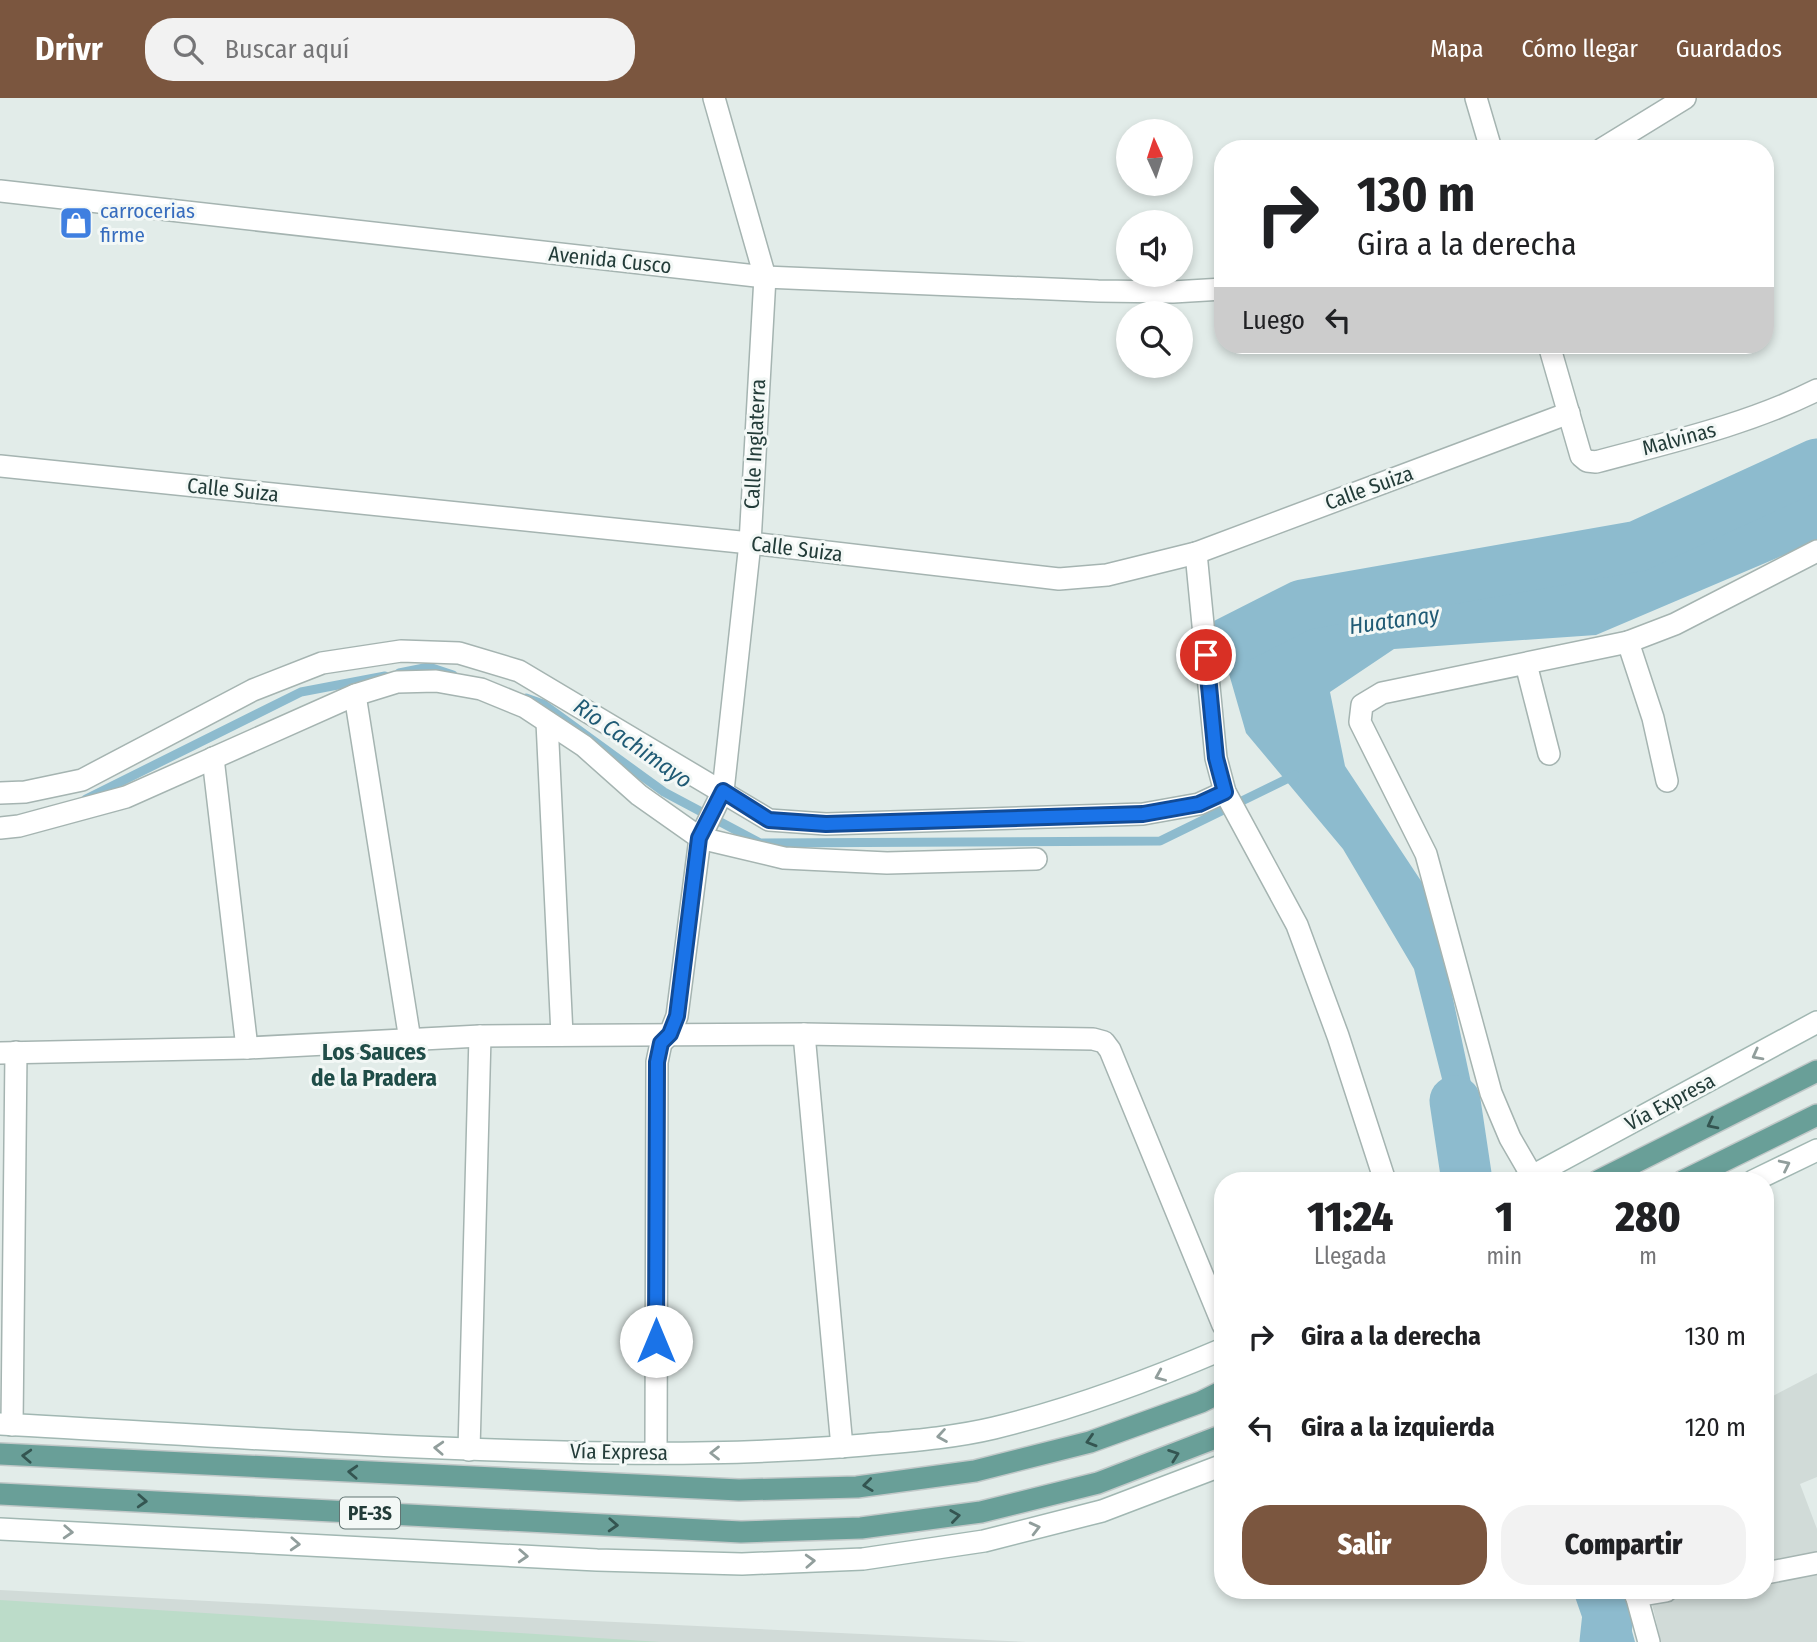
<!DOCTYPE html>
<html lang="es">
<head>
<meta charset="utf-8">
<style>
	body { margin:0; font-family:"Fira Sans Condensed",sans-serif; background:#f2f2f2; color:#202124; height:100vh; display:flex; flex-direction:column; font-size:26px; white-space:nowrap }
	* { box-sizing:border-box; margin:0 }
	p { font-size:23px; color:#757577 }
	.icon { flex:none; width:38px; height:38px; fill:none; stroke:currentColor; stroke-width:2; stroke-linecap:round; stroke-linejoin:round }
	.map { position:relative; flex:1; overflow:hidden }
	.panel { position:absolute; left:1214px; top:1074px; width:560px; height:427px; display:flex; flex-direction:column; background:#fff; border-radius:28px; box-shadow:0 4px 10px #0003 }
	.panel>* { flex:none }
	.banner { position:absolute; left:1214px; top:42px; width:560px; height:214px; border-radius:28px; box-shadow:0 4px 10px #0003; background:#fff; color:#202124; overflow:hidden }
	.needle { width:46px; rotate:357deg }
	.tools { position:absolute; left:1116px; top:21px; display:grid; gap:14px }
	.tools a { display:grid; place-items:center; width:77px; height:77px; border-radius:50%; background:#fff; box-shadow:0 4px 10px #0003; font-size:35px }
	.pin { position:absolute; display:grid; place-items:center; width:60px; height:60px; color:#fff; margin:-30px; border:4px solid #fff; border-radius:50%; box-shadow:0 2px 7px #0007 }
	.me { position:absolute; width:77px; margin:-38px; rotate:0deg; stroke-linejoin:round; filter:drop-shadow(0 0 5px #0008) }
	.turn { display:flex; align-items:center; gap:24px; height:147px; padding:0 28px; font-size:32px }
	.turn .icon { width:91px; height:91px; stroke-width:2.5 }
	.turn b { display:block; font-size:49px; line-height:60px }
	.then { display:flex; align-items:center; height:66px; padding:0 28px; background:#0003; gap:14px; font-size:26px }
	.eta { display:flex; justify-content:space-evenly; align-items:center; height:119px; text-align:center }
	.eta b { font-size:42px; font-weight:800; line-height:49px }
	.primary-button { display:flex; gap:14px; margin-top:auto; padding:14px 28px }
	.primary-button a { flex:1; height:80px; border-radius:28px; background:#7b563f; color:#fff; font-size:28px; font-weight:800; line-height:80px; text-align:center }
	.primary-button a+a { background:#f2f2f2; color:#202124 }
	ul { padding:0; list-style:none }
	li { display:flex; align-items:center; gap:21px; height:91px; padding:0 28px }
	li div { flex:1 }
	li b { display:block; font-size:26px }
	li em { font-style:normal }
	header { display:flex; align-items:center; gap:42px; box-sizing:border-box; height:98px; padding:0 35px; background:#7b563f; color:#fff }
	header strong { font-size:33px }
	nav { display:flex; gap:38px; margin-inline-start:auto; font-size:24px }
	.search { width:490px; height:63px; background:#f2f2f2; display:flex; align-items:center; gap:18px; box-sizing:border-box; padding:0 24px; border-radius:28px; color:#757577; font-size:26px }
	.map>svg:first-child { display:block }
</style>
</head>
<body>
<header>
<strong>Drivr</strong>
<div class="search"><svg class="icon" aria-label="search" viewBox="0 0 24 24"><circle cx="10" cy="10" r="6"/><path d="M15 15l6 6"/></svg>Buscar aquí</div>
<nav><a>Mapa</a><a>Cómo llegar</a><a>Guardados</a></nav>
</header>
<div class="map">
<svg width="1817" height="1544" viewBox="0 0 1817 1544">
	<rect width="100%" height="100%" fill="#e2ece9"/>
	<g fill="#d1dbd8">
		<path d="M 1817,1275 L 1817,1379 L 1800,1386 L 1817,1431 L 1817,1544 L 1661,1544 L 1649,1493 L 1766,1493 L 1766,1314 L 1772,1310 L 1771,1299 Z"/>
		<path d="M 0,1492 L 574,1522 L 1026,1544 L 0,1544 Z"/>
	</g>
	<path fill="#bcdcc9" d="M 0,1502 L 661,1544 L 0,1544 Z"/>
	<g fill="#8dbbce">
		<path d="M 1817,366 L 1817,443 L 1596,537 L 1394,551 L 1330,594 L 1345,668 L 1431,798 L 1492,1083 L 1468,1083 L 1414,871 L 1343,751 L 1246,635 L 1221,548 L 1302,507 L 1638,448 Z"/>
		<path d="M 1600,1493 L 1621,1493 L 1635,1544 L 1605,1544 L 1608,1516 Z"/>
	</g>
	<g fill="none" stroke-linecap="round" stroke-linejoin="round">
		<g stroke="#8dbbce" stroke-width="9">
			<path d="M 399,575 L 429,569 L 453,577"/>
			<path d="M 526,600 L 543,606 L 664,694 L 760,745 L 1160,743 L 1295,677"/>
			<path d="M 86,701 L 301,594 L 385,578"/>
		</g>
		<g stroke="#8dbbce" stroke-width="51">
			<path d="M 1221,548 L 1302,507 L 1638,448 L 1817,366"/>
			<path d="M 1455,1003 L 1467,1083"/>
			<path d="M 1600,1493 L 1608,1516 L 1605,1544"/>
		</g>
		<defs>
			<g id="street">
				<path d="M 1476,0 L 1491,51"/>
				<path d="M 1602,51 L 1685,0"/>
				<path d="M 0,93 L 765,179 L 1098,193 L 1173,194 L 1223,191"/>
				<path d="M 1549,247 L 1581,358 L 1587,363 L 1596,364 C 1670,344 1747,327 1817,292"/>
				<path d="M 0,368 L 750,445 L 1059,481 L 1107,477 L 1196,455 L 1569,315"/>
				<path d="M 1196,455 L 1216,660 L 1225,694 L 1297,827 L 1338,938 L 1385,1083"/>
				<path d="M 1628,544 L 1675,526 L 1817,453"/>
				<path d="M 1526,566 L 1549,656"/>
				<path d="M 355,597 L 410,942"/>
				<path d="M 547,624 L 562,937"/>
				<path d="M 213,660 L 247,950"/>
				<path d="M 0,695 L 25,694 L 82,682 L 253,592 L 322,565 L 401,553 L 459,555 L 519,573 L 769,722 L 826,726 L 1143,716 L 1199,706 L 1225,694"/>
				<path d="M 0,730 L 19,728 L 126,699 L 355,597 L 397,584 L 436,583 L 481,591 L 525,609 L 584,648 L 639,697 L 700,740 L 784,760 L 887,765 L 1036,761"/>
				<path d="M 804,936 L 842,1349"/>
				<path d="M 0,955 L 247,950 L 480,938 L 804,936 L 1093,941 L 1104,944 L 1110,952 L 1223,1227"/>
				<path d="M 1532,1078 L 1510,1040 L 1491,995 L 1426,756 L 1360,624 L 1362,607 L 1382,595 L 1628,544 L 1653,620 L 1667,683"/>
				<path d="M 12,1327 L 16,954"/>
				<path d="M 469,1352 L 480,938"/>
				<path d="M 656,1355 L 657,964 L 661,945 L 670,936 L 677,918 L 700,740 L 723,693 L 750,445 L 765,179 L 714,0"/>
				<path d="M 1766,1475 L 1817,1465"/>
				<path d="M 1635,1493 L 1649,1544"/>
				<path d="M 1636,1498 L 1666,1493"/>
			</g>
			<g id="secondary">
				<path d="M 1523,1083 L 1817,924"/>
				<path d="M 1753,1083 L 1817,1052"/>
				<path d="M 0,1326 C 205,1337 410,1352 616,1355 C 699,1356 782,1354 864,1347 C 908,1343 952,1340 994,1330 C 1073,1311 1148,1283 1223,1251"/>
				<path d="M 0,1431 L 597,1462 L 742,1466 L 863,1461 L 984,1443 L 1102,1413 L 1223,1367"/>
			</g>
			<g id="primary">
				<path d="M 1598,1083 L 1817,973"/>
				<path d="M 1683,1083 L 1817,1017"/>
				<path d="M 0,1356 L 739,1392 L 857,1389 L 975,1373 L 1090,1344 L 1201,1304 L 1223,1293"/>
				<path d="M 0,1396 L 741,1434 L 861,1430 L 981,1414 L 1098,1385 L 1223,1337"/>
			</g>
		</defs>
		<use href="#street" stroke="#a5b4b1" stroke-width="24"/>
		<use href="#secondary" stroke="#a1b7b2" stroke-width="24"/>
		<use href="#primary" stroke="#c1c8c8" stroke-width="24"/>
		<use href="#street" stroke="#fff" stroke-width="21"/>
		<use href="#secondary" stroke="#fff" stroke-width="21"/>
		<use href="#primary" stroke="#699f98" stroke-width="21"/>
	</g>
	<defs><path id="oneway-chevron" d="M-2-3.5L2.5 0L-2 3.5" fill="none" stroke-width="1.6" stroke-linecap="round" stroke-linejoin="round" transform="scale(1.75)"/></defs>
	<g stroke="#919e9c">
		<use href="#oneway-chevron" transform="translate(1757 957) rotate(152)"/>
		<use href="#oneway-chevron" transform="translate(1785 1067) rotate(-26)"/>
		<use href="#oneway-chevron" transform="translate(1160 1278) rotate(157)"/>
		<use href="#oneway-chevron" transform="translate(942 1338) rotate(171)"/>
		<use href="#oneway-chevron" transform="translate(439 1350) rotate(-177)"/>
		<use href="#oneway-chevron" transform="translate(715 1355) rotate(180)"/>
		<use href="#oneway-chevron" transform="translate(1035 1430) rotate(-14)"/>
		<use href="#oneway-chevron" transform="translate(68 1434) rotate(3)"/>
		<use href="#oneway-chevron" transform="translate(295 1446) rotate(3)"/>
		<use href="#oneway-chevron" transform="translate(523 1458) rotate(3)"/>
		<use href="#oneway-chevron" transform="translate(810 1463) rotate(-3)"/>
	</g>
	<g stroke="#345551">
		<use href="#oneway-chevron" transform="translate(1712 1026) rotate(153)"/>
		<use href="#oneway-chevron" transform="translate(1091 1343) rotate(163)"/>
		<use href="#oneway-chevron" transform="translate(1174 1357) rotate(-20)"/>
		<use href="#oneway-chevron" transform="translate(27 1358) rotate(-177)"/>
		<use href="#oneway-chevron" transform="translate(353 1374) rotate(-177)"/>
		<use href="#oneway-chevron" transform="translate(868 1387) rotate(173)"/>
		<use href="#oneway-chevron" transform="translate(142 1403) rotate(3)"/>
		<use href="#oneway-chevron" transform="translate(955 1418) rotate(-8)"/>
		<use href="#oneway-chevron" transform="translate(613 1427) rotate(3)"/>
	</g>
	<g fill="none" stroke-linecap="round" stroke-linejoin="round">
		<defs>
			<path id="route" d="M 656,1243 L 657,964 L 661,945 L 670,936 L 677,918 L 699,740 L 723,693 L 769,722 L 826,726 L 1143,716 L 1199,706 L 1225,694 L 1216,660 L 1206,557"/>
		</defs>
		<use href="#route" stroke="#114b97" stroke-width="18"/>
		<use href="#route" stroke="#1a73e8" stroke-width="12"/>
	</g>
	<defs>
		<symbol id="shop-square" viewBox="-11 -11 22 22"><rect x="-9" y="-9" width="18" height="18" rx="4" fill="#3f7fe0" stroke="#f3f8f6"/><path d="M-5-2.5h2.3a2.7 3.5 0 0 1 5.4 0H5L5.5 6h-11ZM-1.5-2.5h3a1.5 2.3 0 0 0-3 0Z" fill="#fff"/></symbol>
	</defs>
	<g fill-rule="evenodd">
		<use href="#shop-square" x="57" y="106" width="38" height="38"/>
	</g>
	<g text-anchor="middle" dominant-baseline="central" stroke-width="6" stroke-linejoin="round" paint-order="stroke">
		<rect fill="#f3f8f6" stroke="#617472" stroke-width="2" x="340" y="1399.5" width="60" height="31" rx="5"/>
		<g font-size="19" font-weight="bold" fill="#233c39">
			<text x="370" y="1415">PE-3S</text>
		</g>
		<g font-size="21" fill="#366cbe" stroke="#f3f8f6" text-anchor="start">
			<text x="100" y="113">carrocerias<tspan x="100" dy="24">firme</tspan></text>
		</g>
		<g font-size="21" fill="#233c39" stroke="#f3f8f6">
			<text transform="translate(610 162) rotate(6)">Avenida Cusco</text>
			<text transform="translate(1679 341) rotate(-15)">Malvinas</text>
			<text transform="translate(755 346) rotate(-87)">Calle Inglaterra</text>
			<text transform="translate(1369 390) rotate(-20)">Calle Suiza</text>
			<text transform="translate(233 392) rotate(6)">Calle Suiza</text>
			<text transform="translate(797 451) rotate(7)">Calle Suiza</text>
			<text transform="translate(1670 1004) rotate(-28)">Vía Expresa</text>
			<text transform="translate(619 1354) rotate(1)">Vía Expresa</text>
		</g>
		<g font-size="23" font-style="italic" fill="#205b75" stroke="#f3f8f6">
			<text transform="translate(1394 522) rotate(-8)">Huatanay</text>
			<text transform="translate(633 645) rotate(35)">Río Cachimayo</text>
		</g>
		<g font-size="23" font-weight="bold" fill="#204d48" stroke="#f3f8f6">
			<text x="374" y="954">Los Sauces<tspan x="374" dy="26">de la Pradera</tspan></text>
		</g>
	</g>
</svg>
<div class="tools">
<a><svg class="needle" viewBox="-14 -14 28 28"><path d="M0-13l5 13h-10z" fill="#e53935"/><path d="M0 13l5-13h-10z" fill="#757577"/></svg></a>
<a><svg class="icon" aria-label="sound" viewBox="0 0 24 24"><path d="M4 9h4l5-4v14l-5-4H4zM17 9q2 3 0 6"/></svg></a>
<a><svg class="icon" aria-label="search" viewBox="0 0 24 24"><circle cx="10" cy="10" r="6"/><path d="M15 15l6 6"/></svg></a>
</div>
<div class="pin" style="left:1206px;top:557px;background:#d93025"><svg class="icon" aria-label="arrive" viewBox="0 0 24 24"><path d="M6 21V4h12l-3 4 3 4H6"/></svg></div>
<svg class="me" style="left:656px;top:1243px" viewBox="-20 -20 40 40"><circle r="19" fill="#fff"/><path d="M0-13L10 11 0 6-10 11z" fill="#1a73e8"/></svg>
<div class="banner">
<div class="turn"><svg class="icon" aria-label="right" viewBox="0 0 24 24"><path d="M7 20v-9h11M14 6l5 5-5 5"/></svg><div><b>130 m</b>Gira a la derecha</div></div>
<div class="then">Luego<svg class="icon" aria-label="left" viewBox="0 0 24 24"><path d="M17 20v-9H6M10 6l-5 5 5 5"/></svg></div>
</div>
<section class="panel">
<div class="eta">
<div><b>11:24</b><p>Llegada</p></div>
<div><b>1</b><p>min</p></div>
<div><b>280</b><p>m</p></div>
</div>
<ul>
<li><svg class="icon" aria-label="right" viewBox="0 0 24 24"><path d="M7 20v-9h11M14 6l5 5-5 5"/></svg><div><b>Gira a la derecha</b></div><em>130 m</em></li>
<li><svg class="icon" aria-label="left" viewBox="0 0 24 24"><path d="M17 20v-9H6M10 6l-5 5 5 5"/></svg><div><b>Gira a la izquierda</b></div><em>120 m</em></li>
</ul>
<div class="primary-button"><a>Salir</a><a>Compartir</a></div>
</section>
</div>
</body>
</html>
